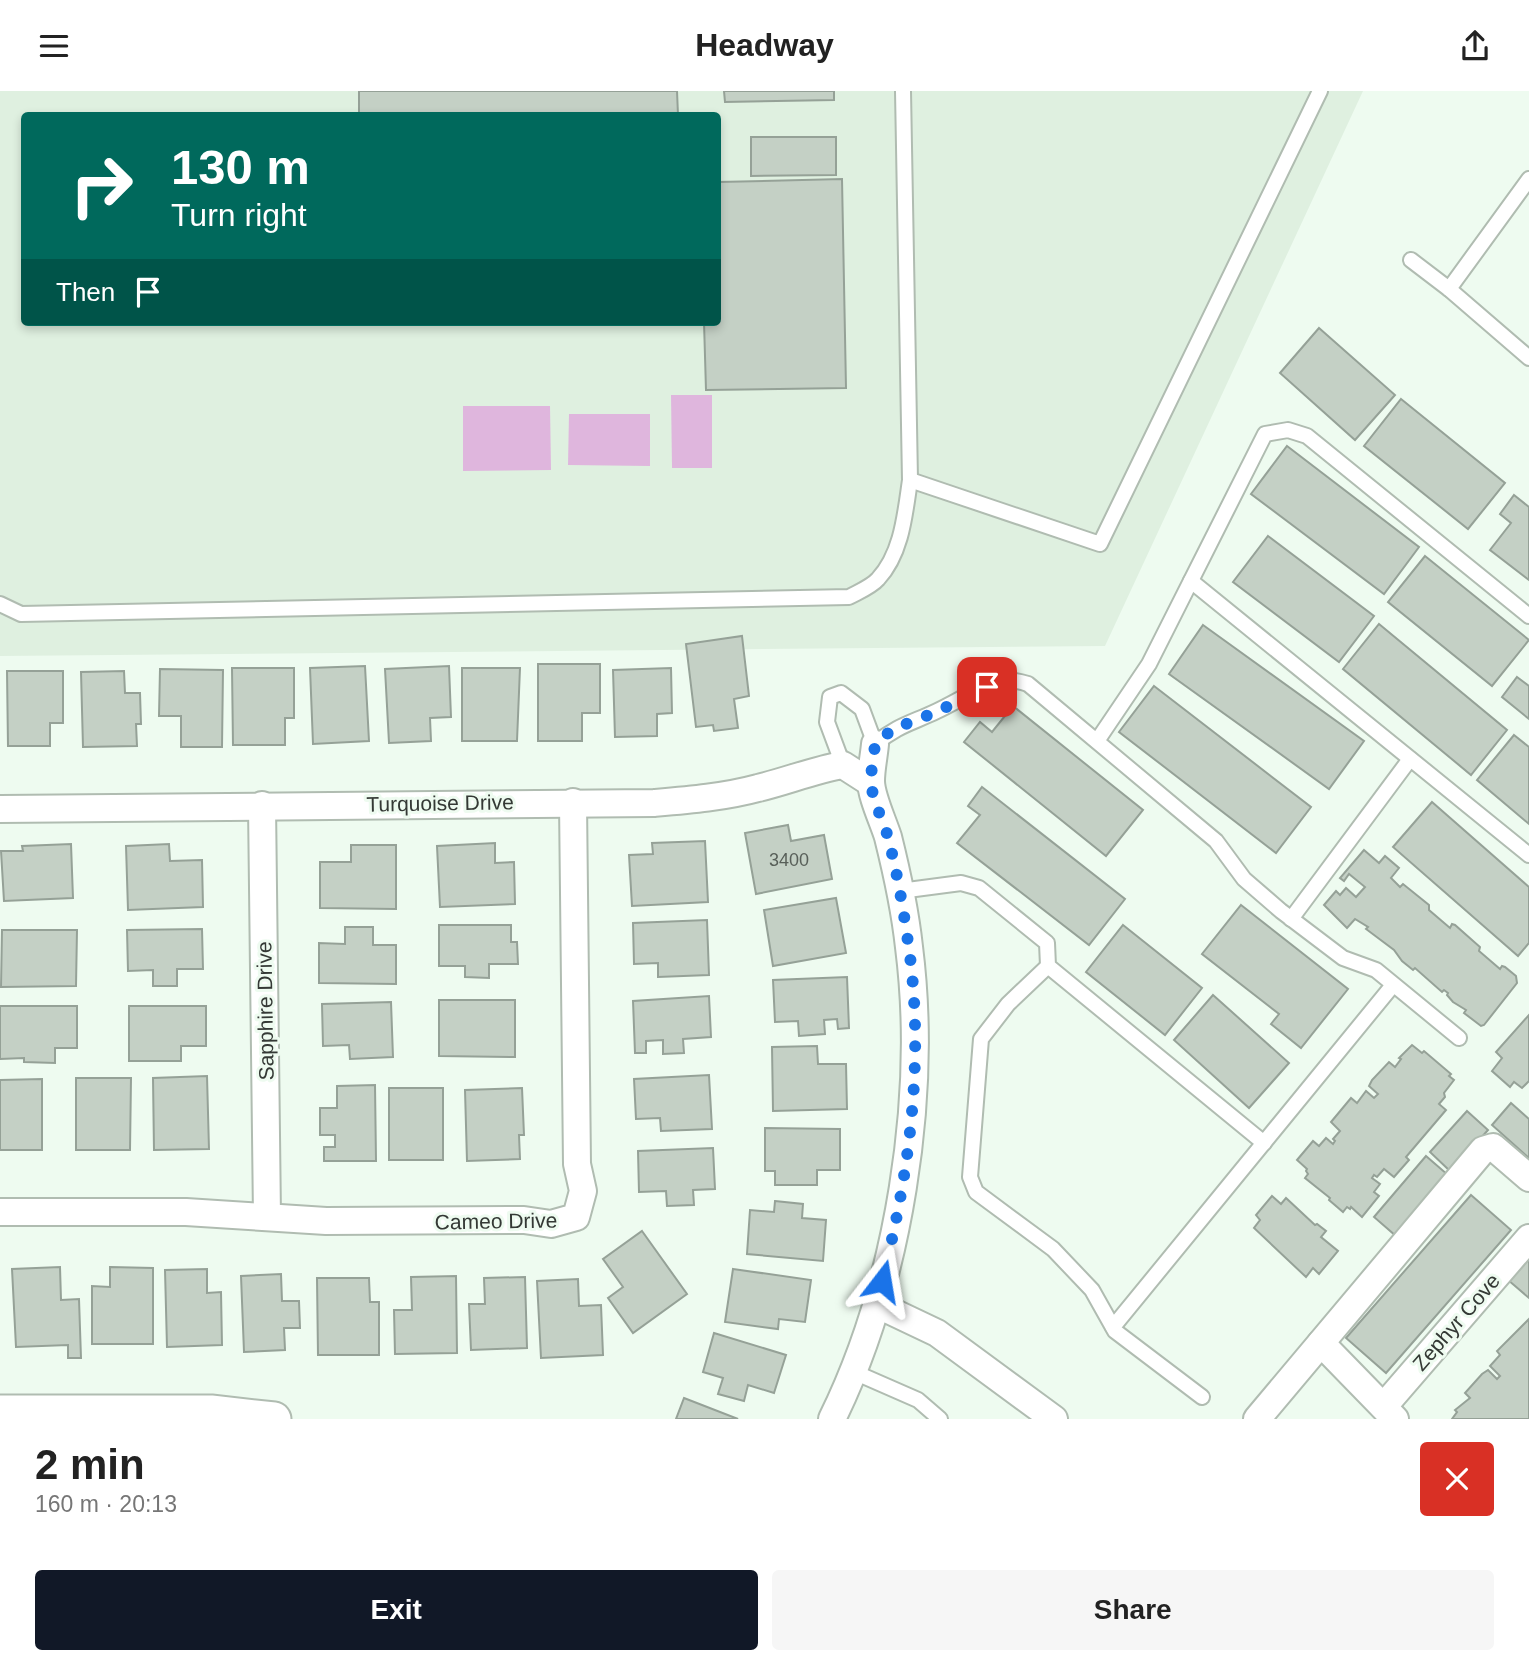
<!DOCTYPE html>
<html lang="en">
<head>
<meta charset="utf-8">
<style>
	body { margin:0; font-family:Helvetica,sans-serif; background:#f6f6f6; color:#222; height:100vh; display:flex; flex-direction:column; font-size:26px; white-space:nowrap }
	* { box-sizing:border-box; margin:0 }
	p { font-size:23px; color:#767676 }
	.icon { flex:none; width:38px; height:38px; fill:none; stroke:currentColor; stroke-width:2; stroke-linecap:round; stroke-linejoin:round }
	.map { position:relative; height:1328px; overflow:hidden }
	.panel { display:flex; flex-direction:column; background:#fff; flex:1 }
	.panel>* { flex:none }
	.guide { position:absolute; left:21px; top:21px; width:700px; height:214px; border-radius:7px; box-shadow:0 4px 10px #0003; background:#00695c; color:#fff; overflow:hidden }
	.pin { position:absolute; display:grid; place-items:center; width:60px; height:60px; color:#fff; margin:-30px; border-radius:14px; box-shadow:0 4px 10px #0006 }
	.me { position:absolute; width:77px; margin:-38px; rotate:14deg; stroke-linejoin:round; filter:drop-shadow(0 0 5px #0008) }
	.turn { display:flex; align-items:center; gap:24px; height:147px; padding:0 35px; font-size:32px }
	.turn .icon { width:91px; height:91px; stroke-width:2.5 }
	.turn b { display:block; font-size:49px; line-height:60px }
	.then { display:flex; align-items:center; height:66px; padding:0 35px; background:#0003; gap:14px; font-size:26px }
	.round { display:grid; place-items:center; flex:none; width:74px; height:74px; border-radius:7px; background:#f6f6f6 }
	.summary { display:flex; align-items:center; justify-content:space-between; height:119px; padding:0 35px }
	h1 { font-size:42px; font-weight:700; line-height:52px }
	.button { display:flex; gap:14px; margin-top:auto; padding:14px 35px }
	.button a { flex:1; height:80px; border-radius:7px; background:#111827; color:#fff; font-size:28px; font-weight:700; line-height:80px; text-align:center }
	.button a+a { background:#f6f6f6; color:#222 }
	header { display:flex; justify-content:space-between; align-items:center; height:91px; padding:0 35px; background:#fff; font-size:32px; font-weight:700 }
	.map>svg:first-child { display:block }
</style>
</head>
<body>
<header><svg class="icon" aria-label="menu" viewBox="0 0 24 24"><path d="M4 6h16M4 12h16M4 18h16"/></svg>Headway<svg class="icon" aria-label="share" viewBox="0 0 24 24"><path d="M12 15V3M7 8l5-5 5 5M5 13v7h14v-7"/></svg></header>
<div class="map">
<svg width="1529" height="1328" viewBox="0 0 1529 1328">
	<rect width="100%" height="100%" fill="#eefbf0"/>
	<path fill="#dff0e0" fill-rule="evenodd" d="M 0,0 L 1363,0 L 1105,555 L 0,565 ZM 24,24 L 718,24 L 718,231 L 24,231 Z"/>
	<g fill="#dfb6dd">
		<path d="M 671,304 L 712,304 L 712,377 L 672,377 Z"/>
		<path d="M 463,315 L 550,315 L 551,379 L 463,380 Z"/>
		<path d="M 569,323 L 650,323 L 650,375 L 568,374 Z"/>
	</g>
	<g fill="#c4d0c5" stroke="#95a197" stroke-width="2">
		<path d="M 359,0 L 677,0 L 678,24 L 359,24 Z"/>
		<path d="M 724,0 L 834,0 L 834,9 L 725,11 Z"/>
		<path d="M 751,46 L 836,46 L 836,84 L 751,85 Z"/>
		<path d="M 842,88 L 846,297 L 706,299 L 704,231 L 718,231 L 718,91 Z"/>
		<path d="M 1319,237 L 1395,304 L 1355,349 L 1280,282 Z"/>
		<path d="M 1401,308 L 1505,392 L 1468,438 L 1364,355 Z"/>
		<path d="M 1287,355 L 1419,456 L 1384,503 L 1251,403 Z"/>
		<path d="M 1514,404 L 1529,416 L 1529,489 L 1490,459 L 1511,432 L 1500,423 Z"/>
		<path d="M 1268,445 L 1374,525 L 1339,571 L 1233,491 Z"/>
		<path d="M 1425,465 L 1529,549 L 1492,595 L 1388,511 Z"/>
		<path d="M 1379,533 L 1507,639 L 1471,684 L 1343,578 Z"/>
		<path d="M 1203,534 L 1364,650 L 1329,698 L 1169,583 Z"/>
		<path d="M 742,545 L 749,605 L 734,608 L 738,637 L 714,640 L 713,634 L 696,636 L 686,553 Z"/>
		<path d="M 538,573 L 600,573 L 600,622 L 582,622 L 582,650 L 538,650 Z"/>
		<path d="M 365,575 L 369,650 L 313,653 L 310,577 Z"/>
		<path d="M 449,575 L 451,626 L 430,627 L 431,650 L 389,652 L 385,578 Z"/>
		<path d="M 232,577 L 294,577 L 294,627 L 285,627 L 285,654 L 233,654 Z"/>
		<path d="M 462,577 L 520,577 L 517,650 L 462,650 Z"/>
		<path d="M 671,577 L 672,622 L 657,623 L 657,645 L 615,646 L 613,579 Z"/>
		<path d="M 160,578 L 223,579 L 222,656 L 181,656 L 181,625 L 159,625 Z"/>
		<path d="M 7,580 L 63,580 L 63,632 L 50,632 L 50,655 L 8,655 Z"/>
		<path d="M 124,580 L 125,602 L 140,602 L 141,633 L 136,633 L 137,655 L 83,656 L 81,581 Z"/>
		<path d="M 1517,586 L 1529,595 L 1529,628 L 1502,606 Z"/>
		<path d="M 1154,595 L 1311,716 L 1276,762 L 1119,641 Z"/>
		<path d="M 1013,615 L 1143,719 L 1106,765 L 964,651 L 980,631 L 992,641 Z"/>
		<path d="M 1514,644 L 1529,656 L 1529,733 L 1477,689 Z"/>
		<path d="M 982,696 L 1125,808 L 1089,854 L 957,752 L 980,724 L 968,715 Z"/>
		<path d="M 1432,711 L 1529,796 L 1529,852 L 1518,865 L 1393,756 Z"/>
		<path d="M 788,734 L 791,750 L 824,744 L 832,788 L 756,803 L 745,742 Z"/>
		<path d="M 705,750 L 708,811 L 632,815 L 629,764 L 653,763 L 652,752 Z"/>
		<path d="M 495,752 L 495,772 L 514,771 L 515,813 L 440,816 L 437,755 Z"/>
		<path d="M 71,753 L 73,807 L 4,810 L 1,760 L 23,760 L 22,755 Z"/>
		<path d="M 169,753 L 170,770 L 202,769 L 203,816 L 128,819 L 126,755 Z"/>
		<path d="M 351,754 L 396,754 L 396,818 L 320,817 L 320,771 L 351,771 Z"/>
		<path d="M 1364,759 L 1379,772 L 1385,765 L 1399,777 L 1391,787 L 1400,796 L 1403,793 L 1429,814 L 1429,819 L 1450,837 L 1452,833 L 1455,834 L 1480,856 L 1479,860 L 1500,878 L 1502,875 L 1505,876 L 1516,885 L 1517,892 L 1484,934 L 1481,935 L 1464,922 L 1466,919 L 1453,911 L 1447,904 L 1448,902 L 1444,899 L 1442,901 L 1415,877 L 1413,879 L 1402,870 L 1394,859 L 1366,838 L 1368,836 L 1355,828 L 1347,837 L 1324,814 L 1336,800 L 1340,804 L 1346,797 L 1356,806 L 1365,796 L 1349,783 L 1344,790 L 1340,787 Z"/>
		<path d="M 836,807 L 846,862 L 773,875 L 764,819 Z"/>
		<path d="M 1241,814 L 1348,898 L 1301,957 L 1271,933 L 1279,923 L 1202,863 Z"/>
		<path d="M 707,829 L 709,884 L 658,886 L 658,872 L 634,873 L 633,832 Z"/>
		<path d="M 439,834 L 511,834 L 511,851 L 517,851 L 518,873 L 489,873 L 489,887 L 465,886 L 465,875 L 439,875 Z"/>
		<path d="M 1123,834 L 1202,897 L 1165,944 L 1086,881 Z"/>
		<path d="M 345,836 L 373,836 L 373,854 L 396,854 L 396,893 L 319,892 L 319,852 L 345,853 Z"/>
		<path d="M 202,838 L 203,878 L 177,878 L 177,895 L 153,895 L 153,879 L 128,880 L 127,839 Z"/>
		<path d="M 2,839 L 77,839 L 76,895 L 1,896 Z"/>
		<path d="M 847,886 L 849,937 L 838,938 L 837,928 L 824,929 L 825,943 L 799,945 L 798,930 L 775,931 L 773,889 Z"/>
		<path d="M 1213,904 L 1289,972 L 1249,1017 L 1174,949 Z"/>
		<path d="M 709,905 L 711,946 L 683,948 L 684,962 L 663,963 L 663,949 L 646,950 L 646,962 L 635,962 L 633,910 Z"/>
		<path d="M 439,909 L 515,909 L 515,966 L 439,965 Z"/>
		<path d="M 391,911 L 393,966 L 350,968 L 349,954 L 323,955 L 322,913 Z"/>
		<path d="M 0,915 L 77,915 L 77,957 L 55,957 L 55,972 L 24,971 L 24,967 L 0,968 Z"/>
		<path d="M 129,915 L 206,915 L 206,955 L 181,955 L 181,970 L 129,970 Z"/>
		<path d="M 1529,924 L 1529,990 L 1522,997 L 1514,991 L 1510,996 L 1492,980 L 1502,967 L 1496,961 Z"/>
		<path d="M 1412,954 L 1422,962 L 1424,960 L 1451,983 L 1449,985 L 1454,989 L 1444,1002 L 1445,1006 L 1439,1013 L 1446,1019 L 1406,1066 L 1409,1069 L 1394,1086 L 1384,1078 L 1377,1086 L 1374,1084 L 1372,1087 L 1380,1093 L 1374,1101 L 1379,1105 L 1362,1126 L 1351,1116 L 1350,1118 L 1347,1116 L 1343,1121 L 1329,1109 L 1330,1107 L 1305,1087 L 1308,1083 L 1306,1080 L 1307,1078 L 1297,1069 L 1313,1050 L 1319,1055 L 1326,1047 L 1333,1053 L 1335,1050 L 1333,1048 L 1340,1040 L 1331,1031 L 1351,1007 L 1357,1012 L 1366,1000 L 1374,1007 L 1378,1003 L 1369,995 L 1372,989 L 1389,971 L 1395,976 L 1401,968 L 1399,967 Z"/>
		<path d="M 817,955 L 818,973 L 846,973 L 847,1018 L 773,1020 L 772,956 Z"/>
		<path d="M 709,984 L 712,1038 L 661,1040 L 660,1027 L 636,1028 L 634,988 Z"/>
		<path d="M 207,985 L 209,1058 L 154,1059 L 153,987 Z"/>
		<path d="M 76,987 L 131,987 L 130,1059 L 76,1059 Z"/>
		<path d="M 42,988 L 42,1059 L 0,1059 L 0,989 Z"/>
		<path d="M 375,994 L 376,1070 L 324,1070 L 324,1056 L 335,1056 L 335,1044 L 320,1044 L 320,1017 L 337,1017 L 337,995 Z"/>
		<rect x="389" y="997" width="54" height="72"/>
		<path d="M 522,997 L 524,1044 L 519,1044 L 520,1068 L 467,1070 L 465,999 Z"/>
		<path d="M 1511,1012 L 1529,1028 L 1529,1067 L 1492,1034 Z"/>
		<path d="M 1467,1020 L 1488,1039 L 1451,1081 L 1430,1061 Z"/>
		<path d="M 765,1037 L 840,1038 L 840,1079 L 817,1079 L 817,1094 L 775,1094 L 775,1080 L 765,1080 Z"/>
		<path d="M 713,1057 L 715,1098 L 693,1099 L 694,1114 L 667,1115 L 666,1100 L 639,1101 L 638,1060 Z"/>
		<path d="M 1426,1065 L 1448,1084 L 1396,1145 L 1374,1126 Z"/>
		<path d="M 1471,1104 L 1511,1139 L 1386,1282 L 1346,1247 Z"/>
		<path d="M 1272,1105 L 1281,1113 L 1286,1107 L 1315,1134 L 1317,1133 L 1326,1140 L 1321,1146 L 1338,1160 L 1319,1183 L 1313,1177 L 1306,1186 L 1254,1137 L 1260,1129 L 1256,1124 Z"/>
		<path d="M 775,1110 L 803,1113 L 802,1127 L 826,1129 L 823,1170 L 747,1163 L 750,1119 L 774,1121 Z"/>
		<path d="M 642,1140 L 687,1203 L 633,1242 L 608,1207 L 623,1196 L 603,1168 Z"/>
		<path d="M 1529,1165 L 1529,1207 L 1508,1189 Z"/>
		<path d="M 60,1176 L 61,1209 L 79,1208 L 81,1267 L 68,1267 L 68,1254 L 16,1256 L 12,1178 Z"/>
		<path d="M 110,1176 L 153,1177 L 153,1253 L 92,1253 L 92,1195 L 110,1196 Z"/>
		<path d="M 207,1178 L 207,1202 L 221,1201 L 222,1254 L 167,1256 L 165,1179 Z"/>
		<path d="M 733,1178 L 811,1189 L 805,1231 L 779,1228 L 778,1238 L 725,1231 Z"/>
		<path d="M 281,1183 L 282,1210 L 299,1210 L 300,1237 L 284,1237 L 285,1259 L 244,1261 L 241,1185 Z"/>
		<path d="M 456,1185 L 457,1262 L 395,1263 L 394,1219 L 412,1219 L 411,1186 Z"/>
		<path d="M 525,1186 L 527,1257 L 471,1259 L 469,1213 L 485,1213 L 484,1187 Z"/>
		<path d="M 317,1187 L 369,1187 L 370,1211 L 379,1211 L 379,1264 L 318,1264 Z"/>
		<path d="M 578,1188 L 579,1215 L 601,1214 L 603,1264 L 541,1267 L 537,1190 Z"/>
		<path d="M 1529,1228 L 1529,1328 L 1452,1328 L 1457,1321 L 1455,1319 L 1470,1307 L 1465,1302 L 1482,1283 L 1488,1279 L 1497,1288 L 1500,1285 L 1490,1275 L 1500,1264 L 1497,1260 Z"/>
		<path d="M 714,1242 L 786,1264 L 774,1302 L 748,1294 L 744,1310 L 718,1303 L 723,1287 L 703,1281 Z"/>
		<path d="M 684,1307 L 738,1328 L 676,1328 Z"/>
	</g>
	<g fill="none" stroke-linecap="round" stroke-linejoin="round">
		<defs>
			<g id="service">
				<path d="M 1529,88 L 1449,198 L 1529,267"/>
				<path d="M 1411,169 L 1449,198"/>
				<path d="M 910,389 L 1100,453 L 1320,0"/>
				<path d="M 1191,490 L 1529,764"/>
				<path d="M 0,513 L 21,523 L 849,506 C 858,501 871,496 878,488 C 902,462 905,423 910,389 L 903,0"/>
				<path d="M 1097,650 L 1149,573 L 1265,343 L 1288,339 L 1307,345 L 1529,525"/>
				<path d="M 843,674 L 827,631 L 830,606 L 841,602 L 862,618 L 875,653 C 898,634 912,632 937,620 C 958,610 979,596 1001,590 C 1011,588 1019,590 1028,593 L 1216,750 L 1244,788 L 1281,820 L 1343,867 L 1376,879 L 1459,947"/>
				<path d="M 900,800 L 961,792 L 979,797 L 1047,852 L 1048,875 L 1264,1052"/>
				<path d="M 1291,828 L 1410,668"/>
				<path d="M 1048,875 L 1008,913 L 981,948 L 970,1086 L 976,1101 L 1053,1158 L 1092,1199 L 1115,1240 L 1202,1306"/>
				<path d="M 1113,1236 L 1393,894"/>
				<path d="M 854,1281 L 918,1309 L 940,1328"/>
			</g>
			<g id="minor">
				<path d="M 262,714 L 267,1126"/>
				<path d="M 0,718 L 654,712 C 689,709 725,706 758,697 C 787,690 814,679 843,674 L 871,692"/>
				<path d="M 0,1121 L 186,1121 L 326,1130 L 524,1129 L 551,1133 L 576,1126 L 583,1100 L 577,1073 L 573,711"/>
				<path d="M 876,1213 L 937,1242 L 1054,1328"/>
				<path d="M 1321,1252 L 1395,1328"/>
				<path d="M 1384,1315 L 1529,1147"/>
				<path d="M 832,1328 C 899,1192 928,1006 909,856 C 905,819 897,782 888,746 C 883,730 871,705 871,690 C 871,678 874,665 875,653"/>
				<path d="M 1257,1328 L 1483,1059 L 1493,1056 L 1529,1087"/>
			</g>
			<path id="tertiary" d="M 0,1321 L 211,1321 L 274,1328"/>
		</defs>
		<use href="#service" stroke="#b0bcb1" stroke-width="18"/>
		<use href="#minor" stroke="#b0bcb1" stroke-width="30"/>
		<use href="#tertiary" stroke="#b0bcb1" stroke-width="37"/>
		<use href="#service" stroke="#fff" stroke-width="14"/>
		<use href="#minor" stroke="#fff" stroke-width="26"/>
		<use href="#tertiary" stroke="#fff" stroke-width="33"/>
	</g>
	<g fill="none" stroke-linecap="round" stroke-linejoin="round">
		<path stroke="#1a73e8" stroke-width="12" stroke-dasharray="0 21.6" d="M 882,1190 C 910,1081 925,964 908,851 C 903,816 897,781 888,746 C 883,730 871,705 871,690 C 871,678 874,665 875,653 L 893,638 L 934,622 L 987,596"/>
	</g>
	<g text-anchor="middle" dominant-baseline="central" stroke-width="6" stroke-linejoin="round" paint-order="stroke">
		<g font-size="18" fill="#585f59">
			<text x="789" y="769">3400</text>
		</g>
		<g font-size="21" fill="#343935" stroke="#eefbf0">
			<text transform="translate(440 712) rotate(-1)">Turquoise Drive</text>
			<text transform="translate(265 920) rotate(-91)">Sapphire Drive</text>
			<text transform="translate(496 1130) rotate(-1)">Cameo Drive</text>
			<text transform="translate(1456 1231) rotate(-49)">Zephyr Cove</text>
		</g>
	</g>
</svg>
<div class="pin" style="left:987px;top:596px;background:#d93025"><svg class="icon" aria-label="arrive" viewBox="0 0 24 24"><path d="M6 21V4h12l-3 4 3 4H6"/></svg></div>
<svg class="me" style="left:882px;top:1190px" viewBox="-20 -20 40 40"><path d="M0-17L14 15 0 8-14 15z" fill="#1a73e8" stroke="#fff" stroke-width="4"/></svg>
<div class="guide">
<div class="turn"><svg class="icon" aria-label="right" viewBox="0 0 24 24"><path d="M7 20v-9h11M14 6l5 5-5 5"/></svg><div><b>130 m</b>Turn right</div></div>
<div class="then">Then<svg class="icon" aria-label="arrive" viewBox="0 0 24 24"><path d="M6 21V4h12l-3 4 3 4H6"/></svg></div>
</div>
</div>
<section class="panel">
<div class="summary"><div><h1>2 min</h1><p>160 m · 20:13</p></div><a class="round" style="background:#d93025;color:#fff"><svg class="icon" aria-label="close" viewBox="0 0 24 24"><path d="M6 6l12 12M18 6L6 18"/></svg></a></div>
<div class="button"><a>Exit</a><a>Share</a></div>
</section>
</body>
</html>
